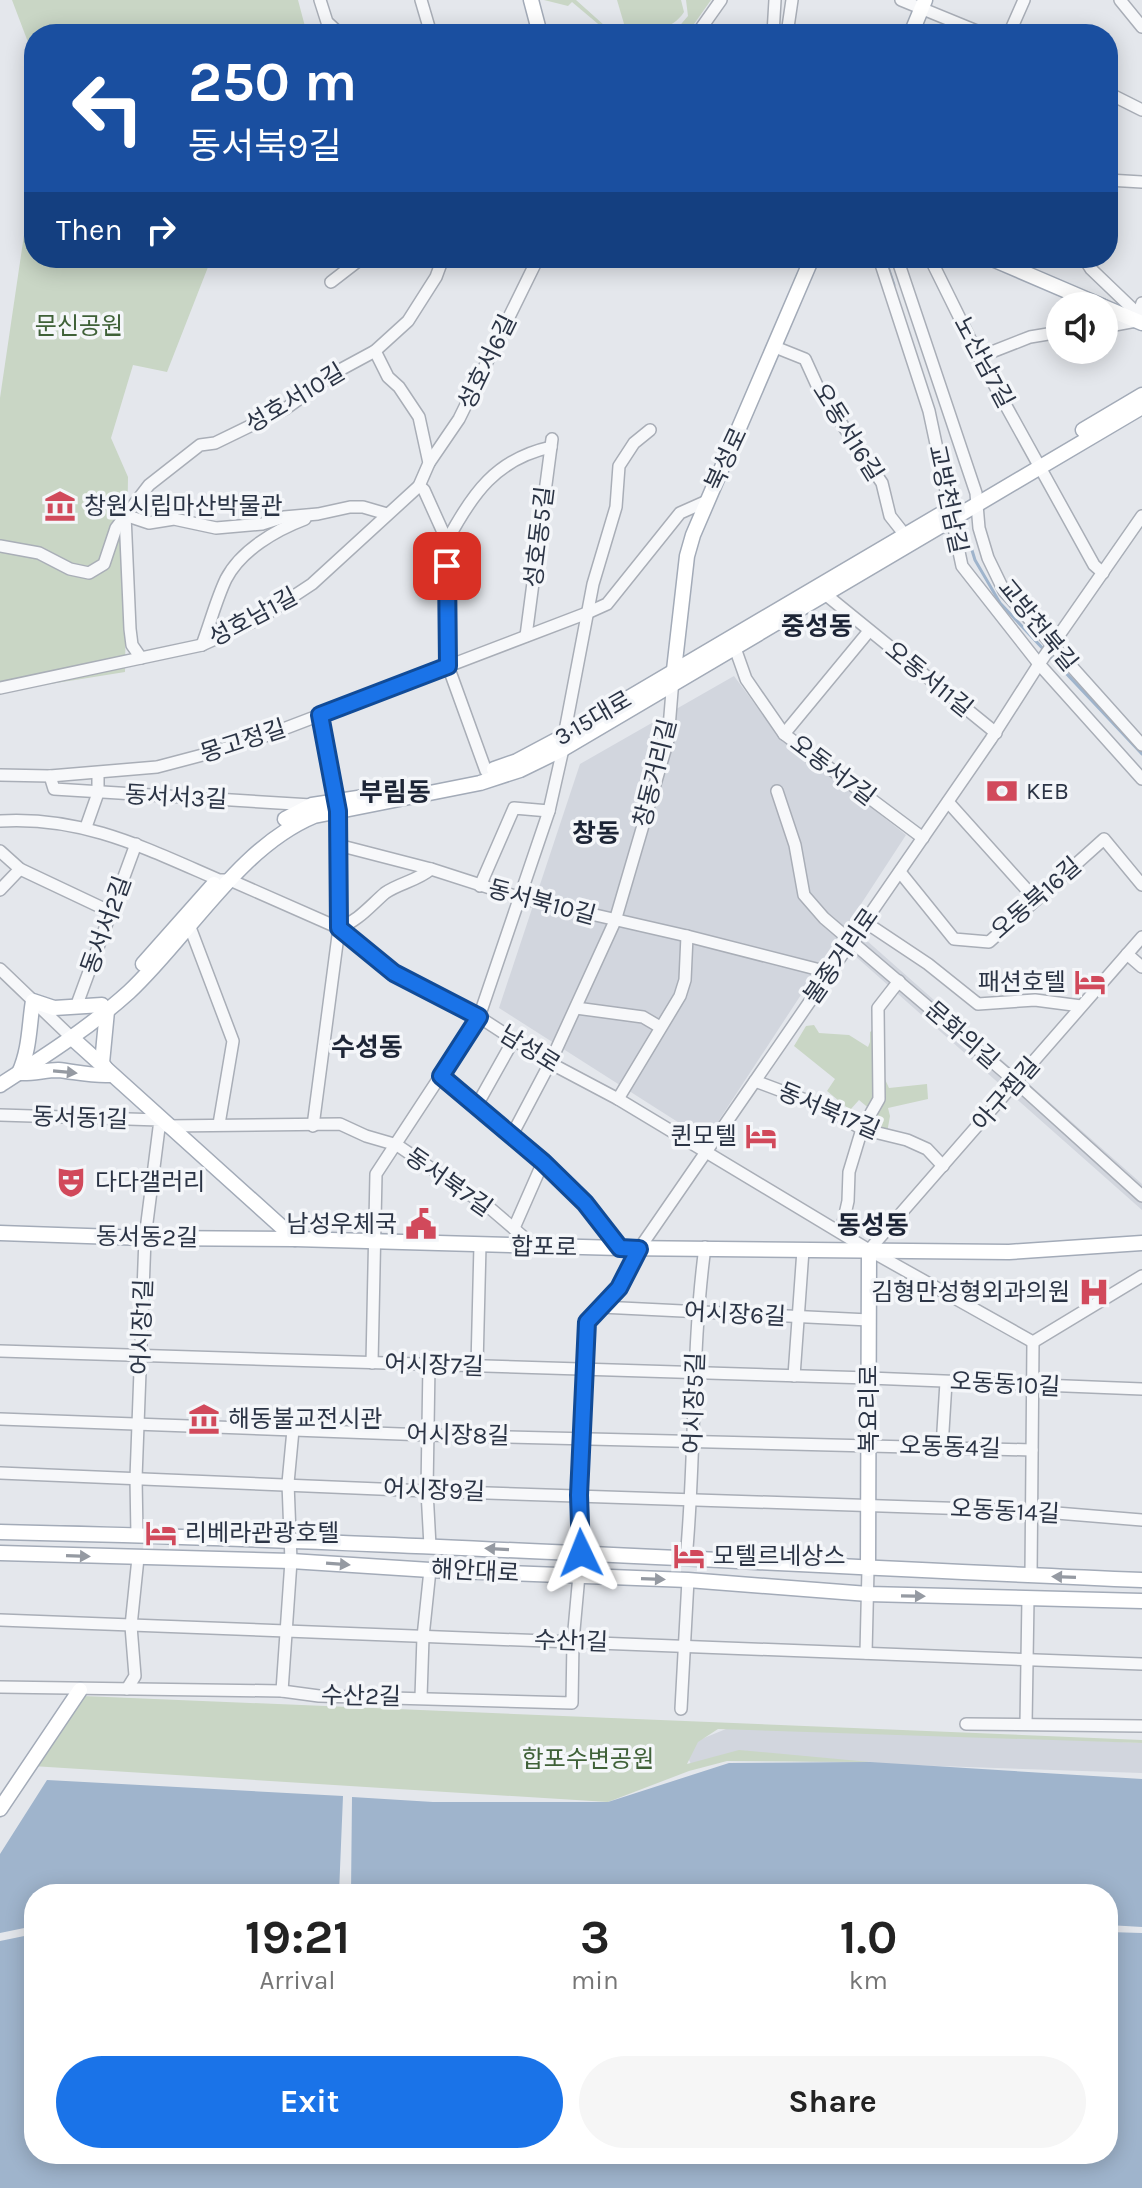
<!DOCTYPE html>
<html lang="en">
<head>
<meta charset="utf-8">
<style>
	body { margin:0; font-family:Karla,"Noto Sans KR",sans-serif; background:#f6f6f6; color:#222; height:100vh; display:flex; flex-direction:column; font-size:30px; white-space:nowrap }
	* { box-sizing:border-box; margin:0 }
	p { font-size:26px; color:#767676 }
	.icon { flex:none; width:44px; height:44px; fill:none; stroke:currentColor; stroke-width:2; stroke-linecap:round; stroke-linejoin:round }
	.map { position:relative; flex:1; overflow:hidden }
	.sheet { position:absolute; left:24px; top:1884px; width:1094px; height:280px; display:flex; flex-direction:column; background:#fff; border-radius:32px; box-shadow:0 4px 20px #0003 }
	.sheet>* { flex:none }
	.guide { position:absolute; left:24px; top:24px; width:1094px; height:244px; border-radius:32px; box-shadow:0 4px 20px #0003; background:#1a4fa0; color:#fff; overflow:hidden }
	.controls { position:absolute; left:1046px; top:292px; display:grid; gap:16px }
	.controls a { display:grid; place-items:center; width:72px; height:72px; border-radius:50%; background:#fff; box-shadow:0 4px 20px #0003; font-size:40px }
	.pin { position:absolute; display:grid; place-items:center; width:68px; height:68px; color:#fff; margin:-34px; border-radius:16px; box-shadow:0 4px 12px #0006 }
	.me { position:absolute; width:88px; margin:-44px; rotate:358deg; stroke-linejoin:round; filter:drop-shadow(0 0 6px #0008) }
	.turn { display:flex; align-items:center; gap:28px; height:168px; padding:0 32px; font-size:36px }
	.turn .icon { width:104px; height:104px; stroke-width:2.5 }
	.turn b { display:block; font-size:56px; line-height:68px }
	.then { display:flex; align-items:center; height:76px; padding:0 32px; background:#0003; gap:16px; font-size:30px }
	.eta { display:flex; justify-content:space-evenly; align-items:center; height:136px; text-align:center }
	.eta b { font-size:48px; font-weight:700; line-height:56px }
	.primary-button { display:flex; gap:16px; margin-top:auto; padding:16px 32px }
	.primary-button a { flex:1; height:92px; border-radius:48px; background:#1a73e8; color:#fff; font-size:32px; font-weight:700; line-height:92px; text-align:center }
	.primary-button a+a { background:#f6f6f6; color:#222 }
	.map>svg:first-child { display:block }
</style>
</head>
<body>
<div class="map">
<svg width="1142" height="2188" viewBox="0 0 1142 2188">
	<rect width="100%" height="100%" fill="#e4e7ec"/>
	<g fill="#d2d6de">
		<path d="M 734,676 L 774,730 L 906,835 L 848,924 L 1142,1184 L 1142,1210 L 837,940 L 823,960 L 831,958 L 833,960 L 817,984 L 810,981 L 706,1140 L 499,1008 L 580,764 Z"/>
		<path d="M 770,1726 L 1142,1743 L 1142,1773 L 729,1759 L 693,1768 L 686,1754 L 699,1740 L 726,1729 Z"/>
	</g>
	<g fill="#c9d6c5">
		<path d="M 12,0 L 298,0 L 307,34 L 34,34 L 34,58 Z"/>
		<path d="M 544,0 L 576,0 L 614,34 L 610,34 L 572,2 L 568,6 Z"/>
		<path d="M 617,0 L 681,0 L 684,12 C 673,30 647,34 627,34 Z"/>
		<path d="M 686,0 L 711,0 L 687,34 L 664,34 L 676,30 L 688,16 Z"/>
		<path d="M 34,167 L 34,258 L 218,258 L 208,267 L 167,372 L 133,365 L 111,438 L 128,477 L 125,672 L 0,692 L 0,398 Z"/>
		<path d="M 814,1025 L 819,1033 L 849,1035 L 868,1047 L 870,1042 L 870,1032 L 874,1029 L 883,1075 L 889,1088 L 927,1084 L 928,1099 L 888,1108 L 890,1116 L 887,1133 L 867,1128 L 872,1111 L 859,1100 L 850,1110 L 827,1091 L 835,1079 L 794,1046 L 806,1026 Z"/>
		<path d="M 83,1696 L 1142,1740 L 1142,1743 L 718,1729 L 698,1742 L 687,1764 L 739,1750 L 870,1762 L 727,1761 L 689,1771 L 608,1802 L 32,1766 Z"/>
	</g>
	<g fill="#9fb4cc">
		<path d="M 870,1762 L 1142,1779 L 1142,1927 L 1108,1925 L 1108,1894 L 351,1893 L 352,1797 L 433,1802 L 608,1802 L 729,1763 Z"/>
		<path d="M 47,1780 L 343,1796 L 339,1893 L 34,1894 L 34,1926 L 0,1933 L 0,1854 Z"/>
		<path d="M 1108,1932 L 1142,1933 L 1142,2188 L 0,2188 L 0,1941 L 34,1934 L 34,2154 L 1108,2154 Z"/>
	</g>
	<g fill="none" stroke-linecap="round" stroke-linejoin="round">
		<g stroke="#9fb4cc" stroke-width="3">
			<path d="M 885,258 L 894,285"/>
			<path d="M 946,465 L 956,499"/>
			<path d="M 962,518 L 975,560 L 1000,603 L 1142,754"/>
		</g>
		<defs>
			<g id="minor">
				<path d="M 320,0 L 327,22 L 340,34"/>
				<path d="M 421,0 L 431,34"/>
				<path d="M 901,0 L 984,34"/>
				<path d="M 1120,0 L 1142,27"/>
				<path d="M 697,34 L 721,0"/>
				<path d="M 773,34 L 775,0"/>
				<path d="M 787,34 L 792,0"/>
				<path d="M 1009,34 L 1024,0"/>
				<path d="M 1108,93 L 1142,110"/>
				<path d="M 1108,180 L 1142,182"/>
				<path d="M 879,258 L 929,411 L 962,566 L 1039,664 L 1142,779"/>
				<path d="M 897,258 L 976,493 L 979,528 L 988,558 L 1004,591 L 1142,745"/>
				<path d="M 930,258 L 979,357 L 1094,565 L 1103,573"/>
				<path d="M 1084,258 L 1091,269 L 1138,314"/>
				<path d="M 331,282 L 362,258"/>
				<path d="M 1104,327 L 1136,321 L 1142,303"/>
				<path d="M 775,347 L 805,359 L 820,392 L 882,483 L 890,516 L 905,535"/>
				<path d="M 979,357 L 1030,337 L 1060,332"/>
				<path d="M 429,463 L 459,419 L 538,258"/>
				<path d="M 419,486 L 424,490 L 447,541 L 448,666 L 486,771"/>
				<path d="M 125,515 L 149,523 L 174,519 L 216,528 L 262,524 L 284,517 L 318,514 L 350,507 L 363,507 L 387,514"/>
				<path d="M 125,515 L 130,629 L 132,645 L 141,658"/>
				<path d="M 447,541 C 472,494 496,459 551,447"/>
				<path d="M 0,546 L 39,553 L 70,569 L 89,573 L 104,564 L 116,528 L 149,485 L 200,445 L 215,443 L 285,409 L 338,371 L 375,351 L 408,321 L 436,277 L 443,258"/>
				<path d="M 825,594 L 996,733"/>
				<path d="M 526,636 L 552,439"/>
				<path d="M 202,645 C 210,624 216,600 226,579 C 241,550 276,530 305,519"/>
				<path d="M 735,648 L 746,679 L 784,734 L 923,838"/>
				<path d="M 0,688 L 202,645 L 259,619 L 312,584 L 419,486 L 429,463 L 419,417 L 399,387 L 388,377 L 375,351"/>
				<path d="M 784,734 L 869,631"/>
				<path d="M 564,736 L 593,584 L 616,507 L 619,466 L 634,443 L 650,430"/>
				<path d="M 0,775 L 50,776 L 157,767 L 210,753 L 265,736 L 587,613 L 607,604 L 680,513 L 707,501"/>
				<path d="M 50,776 L 54,789 L 311,805"/>
				<path d="M 777,791 L 795,845 L 804,895 L 824,918 L 1016,1082 L 1142,1196"/>
				<path d="M 948,802 L 1036,900"/>
				<path d="M 0,821 C 83,816 145,848 219,880 L 230,880 L 339,928 L 394,973 L 479,1017 L 550,1063 L 618,1099 L 869,1250 L 1033,1342 L 1142,1276"/>
				<path d="M 86,827 L 98,793 L 98,773"/>
				<path d="M 338,845 L 431,869 L 521,898 L 687,936 L 828,972"/>
				<path d="M 0,851 L 20,869 L 111,912"/>
				<path d="M 900,872 L 954,939 L 989,942 L 1104,839 L 1142,885"/>
				<path d="M 480,886 L 514,808 L 549,811"/>
				<path d="M 0,890 L 20,869"/>
				<path d="M 188,922 L 233,1041 L 219,1124"/>
				<path d="M 865,922 L 928,964 L 978,1004 L 1035,1000 L 1081,1006"/>
				<path d="M 339,928 C 358,921 370,906 385,893 C 399,883 417,881 431,869"/>
				<path d="M 1127,954 L 1142,967"/>
				<path d="M 0,969 L 72,1038"/>
				<path d="M 76,1007 L 136,844"/>
				<path d="M 576,1008 L 643,1017 L 660,1027"/>
				<path d="M 441,1076 L 543,1162 L 585,1203 L 620,1248"/>
				<path d="M 755,1081 L 827,1108 L 862,1129 L 907,1140 L 927,1149 L 943,1166"/>
				<path d="M 618,1099 L 680,996 L 685,980 L 687,936"/>
				<path d="M 477,1105 L 514,1039"/>
				<path d="M 0,1115 L 160,1120 L 145,1238 L 136,1478 L 137,1535"/>
				<path d="M 166,1126 L 340,1124 L 366,1136 L 397,1145 L 491,1209 L 534,1246"/>
				<path d="M 313,1126 L 339,928 L 338,811 L 320,715"/>
				<path d="M 512,1135 L 550,1063 L 615,921 L 668,740 L 673,679"/>
				<path d="M 514,1228 L 543,1162"/>
				<path d="M 841,1232 L 848,1201 L 849,1172 L 862,1129 L 879,1099 L 878,1008 L 899,981"/>
				<path d="M 869,1250 L 1142,937"/>
				<path d="M 601,1307 L 869,1320"/>
				<path d="M 0,1351 L 869,1378 L 1142,1389"/>
				<path d="M 372,1363 L 376,1174 L 479,1017 L 549,811 L 563,749"/>
				<path d="M 429,1364 L 427,1491 L 430,1546"/>
				<path d="M 477,1366 L 480,1245"/>
				<path d="M 794,1376 L 803,1250"/>
				<path d="M 0,1419 L 427,1435 L 1032,1450"/>
				<path d="M 942,1447 L 946,1382"/>
				<path d="M 0,1473 L 427,1491 L 1032,1511 L 1142,1520"/>
				<path d="M 686,1559 C 696,1455 691,1351 705,1247"/>
				<path d="M 1031,1576 L 1033,1342"/>
				<path d="M 0,1620 L 1142,1664"/>
				<path d="M 866,1653 L 868,1569"/>
				<path d="M 0,1687 L 282,1691 L 319,1696 L 572,1703 L 573,1641 L 581,1553 L 579,1495 L 587,1322 L 619,1288 L 639,1249 L 991,739 L 1039,664 L 1142,516"/>
				<path d="M 127,1689 L 135,1676 L 131,1626 L 138,1558"/>
				<path d="M 282,1691 L 291,1561 L 288,1483 L 293,1430"/>
				<path d="M 421,1697 L 423,1637 L 430,1570"/>
				<path d="M 681,1709 L 688,1580"/>
				<path d="M 966,1724 L 1142,1726"/>
				<path d="M 1026,1724 L 1028,1598"/>
			</g>
			<g id="major">
				<path d="M 531,0 L 540,34"/>
				<path d="M 911,34 L 925,0"/>
				<path d="M 990,258 L 1102,306"/>
				<path d="M 1104,307 L 1142,323"/>
				<path d="M 1083,430 L 1142,395"/>
				<path d="M 674,670 L 687,556 L 693,535 L 812,258"/>
				<path d="M 494,769 L 517,761 L 564,736 L 941,514"/>
				<path d="M 285,819 L 312,805 L 384,794"/>
				<path d="M 143,964 L 214,884"/>
				<path d="M 102,1005 L 54,1008 L 33,1001 C 29,1025 30,1049 19,1073 C 33,1074 45,1070 58,1070 C 76,1072 92,1076 110,1075 L 102,1063 L 107,1011"/>
				<path d="M 72,1038 L 295,1239 L 620,1248 L 1009,1252 L 1142,1243"/>
				<path d="M 0,1085 C 45,1056 89,1028 129,992 C 188,937 239,847 314,816 L 480,783 L 520,770 L 563,749 L 1142,407"/>
				<path d="M 0,1233 L 145,1238 L 295,1239"/>
				<path d="M 0,1532 C 381,1540 761,1564 1142,1580"/>
				<path d="M 0,1553 L 291,1561 L 430,1570 L 688,1580 L 868,1594 L 1142,1601"/>
				<path d="M 868,1569 L 869,1250"/>
				<path d="M 0,1809 L 80,1690"/>
			</g>
		</defs>
		<use href="#minor" stroke="#a9aeb7" stroke-width="14"/>
		<use href="#major" stroke="#a3abb8" stroke-width="17"/>
		<use href="#minor" stroke="#f7f8fa" stroke-width="11"/>
		<use href="#major" stroke="#fff" stroke-width="14"/>
	</g>
	<defs><path id="oneway-solid" d="M-6-.8H1V-3.2L6.5 0L1 3.2V.8H-6Z" transform="scale(2)"/></defs>
	<g fill="#959aa2">
		<use href="#oneway-solid" transform="translate(65 1072) rotate(5)"/>
		<use href="#oneway-solid" transform="translate(497 1549) rotate(-177)"/>
		<use href="#oneway-solid" transform="translate(78 1556) rotate(2)"/>
		<use href="#oneway-solid" transform="translate(338 1564) rotate(4)"/>
		<use href="#oneway-solid" transform="translate(1064 1577) rotate(-178)"/>
		<use href="#oneway-solid" transform="translate(653 1579) rotate(2)"/>
		<use href="#oneway-solid" transform="translate(913 1596) rotate(1)"/>
	</g>
	<g fill="none" stroke-linecap="round" stroke-linejoin="round">
		<defs>
			<path id="route" d="M 447,566 L 448,666 L 320,715 L 338,811 L 339,928 L 394,973 L 479,1017 L 441,1076 L 543,1162 L 585,1203 L 620,1248 L 639,1249 L 619,1288 L 587,1322 L 579,1495 L 581,1553"/>
		</defs>
		<use href="#route" stroke="#114b97" stroke-width="20"/>
		<use href="#route" stroke="#1a73e8" stroke-width="14"/>
	</g>
	<defs>
		<symbol id="museum-bare" viewBox="-9 -9 18 18"><path d="M0-6L6-3V-2H-6V-3ZM-5-1h2V3h-2ZM-1-1h2V3h-2ZM3-1h2V3H3ZM-6 4H6V6H-6Z" fill="#d1495b" stroke="#f4f6f9" stroke-width="2.5" paint-order="stroke"/></symbol>
		<symbol id="bank-bare" viewBox="-9 -9 18 18"><path d="M-6-4H6V4H-6ZM0-2.3a2.3 2.3 0 1 0 0 4.6a2.3 2.3 0 1 0 0-4.6Z" fill="#d1495b" stroke="#f4f6f9" stroke-width="2.5" paint-order="stroke"/></symbol>
		<symbol id="hotel-bare" viewBox="-9 -9 18 18"><path d="M-6-4.5h1.5V1H6V5H4.5V3h-9V5H-6ZM-4 0a1.8 1.8 0 1 1 3.6 0ZM.5 0V-2.5h3Q6-2.5 6 0Z" fill="#d1495b" stroke="#f4f6f9" stroke-width="2.5" paint-order="stroke"/></symbol>
		<symbol id="theatre-bare" viewBox="-9 -9 18 18"><path d="M-5-5.5Q0-4 5-5.5V0Q5 5 0 6Q-5 5-5 0ZM-3.3-2.5H-1v1.5H-3.3ZM1-2.5H3.3v1.5H1ZM-2.8 1Q0 5.5 2.8 1Z" fill="#d1495b" stroke="#f4f6f9" stroke-width="2.5" paint-order="stroke"/></symbol>
		<symbol id="civic-bare" viewBox="-9 -9 18 18"><path d="M-.6-6.5H3V-4.5H.6V-3L4-1V1h2V6H-6V1h2V-1L-.6-3ZM-1.2 2.5V6h2.4V2.5Z" fill="#d1495b" stroke="#f4f6f9" stroke-width="2.5" paint-order="stroke"/></symbol>
		<symbol id="hospital-bare" viewBox="-9 -9 18 18"><path d="M-5-5h3v3.5h4V-5h3V5h-3V1.5h-4V5h-3Z" fill="#d1495b" stroke="#f4f6f9" stroke-width="2.5" paint-order="stroke"/></symbol>
	</defs>
	<g fill-rule="evenodd">
		<use href="#museum-bare" x="38" y="484" width="44" height="44"/>
		<use href="#bank-bare" x="980" y="769" width="44" height="44"/>
		<use href="#hotel-bare" x="1068" y="960" width="44" height="44"/>
		<use href="#hotel-bare" x="739" y="1114" width="44" height="44"/>
		<use href="#theatre-bare" x="49" y="1160" width="44" height="44"/>
		<use href="#civic-bare" x="399" y="1202" width="44" height="44"/>
		<use href="#hospital-bare" x="1072" y="1270" width="44" height="44"/>
		<use href="#museum-bare" x="182" y="1397" width="44" height="44"/>
		<use href="#hotel-bare" x="139" y="1511" width="44" height="44"/>
		<use href="#hotel-bare" x="667" y="1534" width="44" height="44"/>
	</g>
	<g text-anchor="middle" dominant-baseline="central" stroke-width="7" stroke-linejoin="round" paint-order="stroke">
		<g font-size="24" fill="#3f6138" stroke="#f4f6f9">
			<text x="79" y="326">문신공원</text>
			<text x="588" y="1759">합포수변공원</text>
		</g>
		<g font-size="24" fill="#2b3445" stroke="#f4f6f9">
			<text transform="translate(487 362) rotate(-64)">성호서6길</text>
			<text transform="translate(984 362) rotate(62)">노산남7길</text>
			<text transform="translate(295 398) rotate(-31)">성호서10길</text>
			<text transform="translate(848 432) rotate(58)">오동서16길</text>
			<text transform="translate(726 459) rotate(-65)">북성로</text>
			<text transform="translate(948 499) rotate(78)">교방천남길</text>
			<text transform="translate(539 537) rotate(-83)">성호동5길</text>
			<text transform="translate(253 617) rotate(-28)">성호남1길</text>
			<text transform="translate(1038 625) rotate(51)">교방천북길</text>
			<text transform="translate(929 679) rotate(39)">오동서11길</text>
			<text transform="translate(593 718) rotate(-30)">3·15대로</text>
			<text transform="translate(243 741) rotate(-18)">몽고정길</text>
			<text transform="translate(833 770) rotate(37)">오동서7길</text>
			<text transform="translate(655 773) rotate(-76)">창동거리길</text>
			<text transform="translate(176 797) rotate(3)">동서서3길</text>
			<text transform="translate(1036 898) rotate(-41)">오동북16길</text>
			<text transform="translate(542 902) rotate(15)">동서북10길</text>
			<text transform="translate(106 925) rotate(-70)">동서서2길</text>
			<text transform="translate(841 956) rotate(-55)">불종거리로</text>
			<text transform="translate(962 1035) rotate(41)">문화의길</text>
			<text transform="translate(530 1049) rotate(32)">남성로</text>
			<text transform="translate(1006 1094) rotate(-49)">아구찜길</text>
			<text transform="translate(829 1111) rotate(23)">동서북17길</text>
			<text transform="translate(80 1118) rotate(2)">동서동1길</text>
			<text transform="translate(449 1182) rotate(35)">동서북7길</text>
			<text transform="translate(147 1237) rotate(1)">동서동2길</text>
			<text transform="translate(544 1247) rotate(1)">합포로</text>
			<text transform="translate(735 1314) rotate(3)">어시장6길</text>
			<text transform="translate(142 1327) rotate(-88)">어시장1길</text>
			<text transform="translate(434 1365) rotate(2)">어시장7길</text>
			<text transform="translate(1005 1384) rotate(3)">오동동10길</text>
			<text transform="translate(694 1403) rotate(-88)">어시장5길</text>
			<text transform="translate(869 1409) rotate(-90)">복요리로</text>
			<text transform="translate(458 1435) rotate(1)">어시장8길</text>
			<text transform="translate(950 1447) rotate(2)">오동동4길</text>
			<text transform="translate(434 1490) rotate(2)">어시장9길</text>
			<text transform="translate(1005 1511) rotate(3)">오동동14길</text>
			<text transform="translate(475 1571) rotate(3)">해안대로</text>
			<text transform="translate(571 1641) rotate(2)">수산1길</text>
			<text transform="translate(361 1696) rotate(1)">수산2길</text>
		</g>
		<g font-size="24" fill="#2b3445" stroke="#f4f6f9" text-anchor="start">
			<text x="84" y="506">창원시립마산박물관</text>
			<text x="1026" y="791">KEB</text>
			<text x="1066" y="982" text-anchor="end">패션호텔</text>
			<text x="737" y="1136" text-anchor="end">퀸모텔</text>
			<text x="95" y="1182">다다갤러리</text>
			<text x="397" y="1224" text-anchor="end">남성우체국</text>
			<text x="1070" y="1292" text-anchor="end">김형만성형외과의원</text>
			<text x="228" y="1419">해동불교전시관</text>
			<text x="185" y="1533">리베라관광호텔</text>
			<text x="713" y="1556">모텔르네상스</text>
		</g>
		<g font-size="26" font-weight="bold" fill="#1d2536" stroke="#f4f6f9">
			<text x="817" y="626">중성동</text>
			<text x="395" y="792">부림동</text>
			<text x="596" y="833">창동</text>
			<text x="367" y="1047">수성동</text>
			<text x="873" y="1225">동성동</text>
		</g>
	</g>
</svg>
<div class="controls">
<a><svg class="icon" aria-label="sound" viewBox="0 0 24 24"><path d="M4 9h4l5-4v14l-5-4H4zM17 9q2 3 0 6"/></svg></a>
</div>
<div class="pin" style="left:447px;top:566px;background:#d93025"><svg class="icon" aria-label="arrive" viewBox="0 0 24 24"><path d="M6 21V4h12l-3 4 3 4H6"/></svg></div>
<svg class="me" style="left:581px;top:1553px" viewBox="-20 -20 40 40"><path d="M0-17L14 15 0 8-14 15z" fill="#1a73e8" stroke="#fff" stroke-width="4"/></svg>
<div class="guide">
<div class="turn"><svg class="icon" aria-label="left" viewBox="0 0 24 24"><path d="M17 20v-9H6M10 6l-5 5 5 5"/></svg><div><b>250 m</b>동서북9길</div></div>
<div class="then">Then<svg class="icon" aria-label="right" viewBox="0 0 24 24"><path d="M7 20v-9h11M14 6l5 5-5 5"/></svg></div>
</div>
<section class="sheet">
<div class="eta">
<div><b>19:21</b><p>Arrival</p></div>
<div><b>3</b><p>min</p></div>
<div><b>1.0</b><p>km</p></div>
</div>
<div class="primary-button"><a>Exit</a><a>Share</a></div>
</section>
</div>
</body>
</html>
